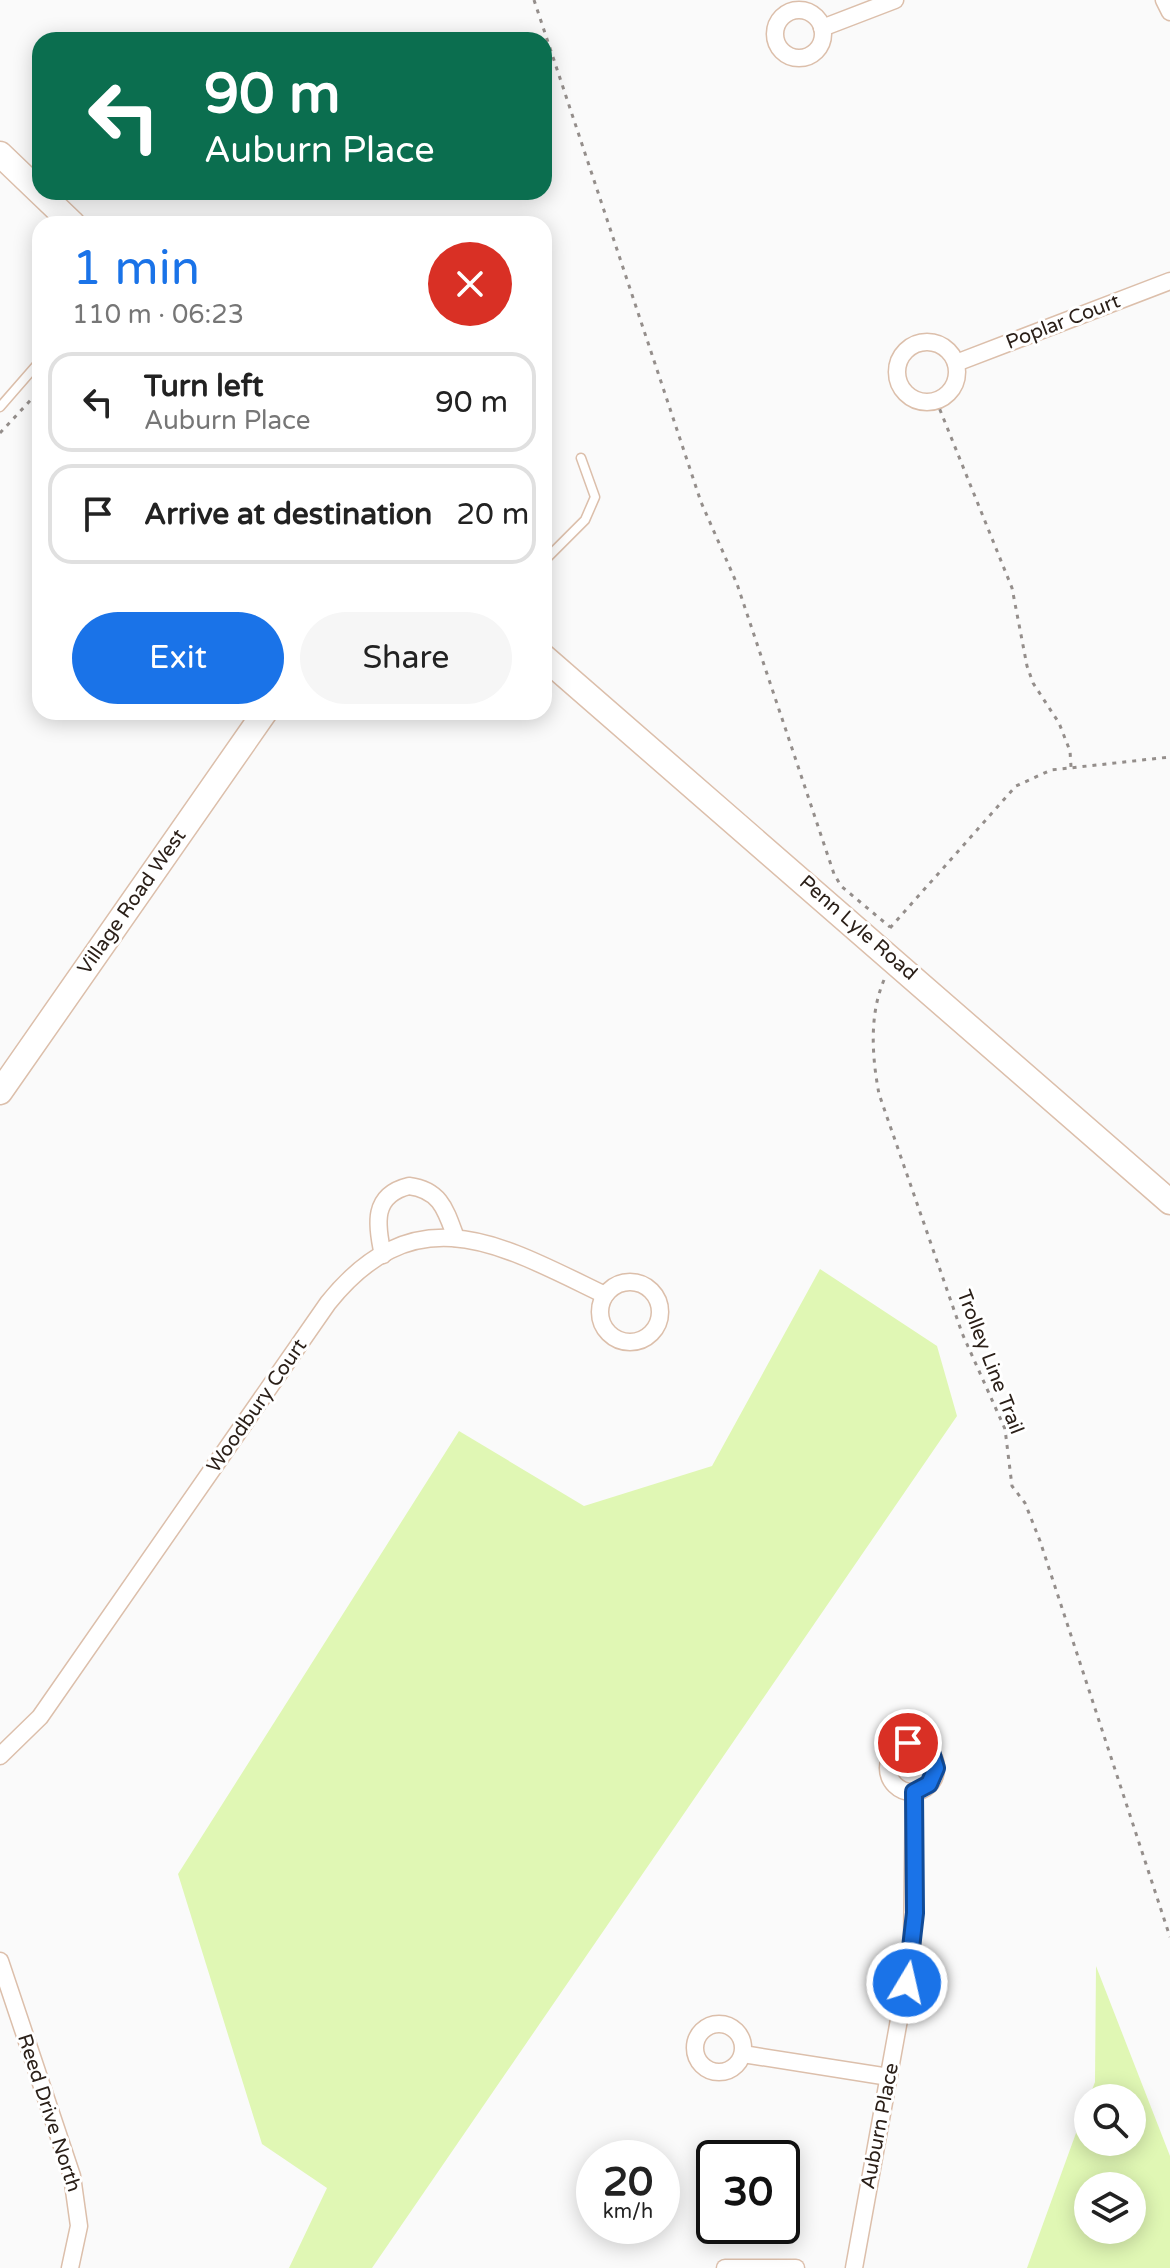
<!DOCTYPE html>
<html lang="en">
<head>
<meta charset="utf-8">
<style>
	body { margin:0; font-family:"Varela Round",sans-serif; background:#f6f6f6; color:#222; height:100vh; display:flex; flex-direction:column; font-size:30px; white-space:nowrap }
	* { box-sizing:border-box; margin:0 }
	p { font-size:26px; color:#767676 }
	.icon { flex:none; width:44px; height:44px; fill:none; stroke:currentColor; stroke-width:2; stroke-linecap:round; stroke-linejoin:round }
	.map { position:relative; flex:1; overflow:hidden }
	.details { position:absolute; left:32px; top:216px; width:520px; height:504px; display:flex; flex-direction:column; background:#fff; border-radius:24px; box-shadow:0 4px 20px #0003 }
	.details>* { flex:none }
	.banner { position:absolute; left:32px; top:32px; width:520px; height:168px; border-radius:24px; box-shadow:0 4px 20px #0003; background:#0b6e4f; color:#fff; overflow:hidden }
	.tools { position:absolute; left:1074px; top:2084px; display:grid; gap:16px }
	.tools a { display:grid; place-items:center; width:72px; height:72px; border-radius:50%; background:#fff; box-shadow:0 4px 20px #0003; font-size:40px }
	.speed { position:absolute; left:576px; top:2140px; display:flex; gap:16px; font-size:40px; font-weight:700; text-align:center }
	.speed>* { display:grid; place-content:center; width:104px; height:104px; border-radius:50%; background:#fff; box-shadow:0 4px 20px #0003; line-height:1 }
	.speed small { font-size:20px; font-weight:400 }
	.speed .limit { border:4px solid #111; border-radius:12px; background:#fff; color:#111 }
	.pin { position:absolute; display:grid; place-items:center; width:68px; height:68px; color:#fff; margin:-34px; border:4px solid #fff; border-radius:50%; box-shadow:0 2px 8px #0007 }
	.me { position:absolute; width:88px; margin:-44px; rotate:9deg; stroke-linejoin:round; filter:drop-shadow(0 0 6px #0008) }
	.turn { display:flex; align-items:center; gap:28px; height:168px; padding:0 40px; font-size:36px }
	.turn .icon { width:104px; height:104px; stroke-width:2.5 }
	.turn b { display:block; font-size:56px; line-height:68px }
	.round { display:grid; place-items:center; flex:none; width:84px; height:84px; border-radius:42px; background:#f6f6f6 }
	.overview { display:flex; align-items:center; justify-content:space-between; height:136px; padding:0 40px }
	h1 { font-size:48px; font-weight:600; line-height:60px; color:#1a73e8 }
	.action { display:flex; gap:16px; margin-top:auto; padding:16px 40px }
	.action a { flex:1; height:92px; border-radius:48px; background:#1a73e8; color:#fff; font-size:32px; font-weight:600; line-height:92px; text-align:center }
	.action a+a { background:#f6f6f6; color:#222 }
	ul { padding:0; list-style:none }
	li { display:flex; align-items:center; gap:24px; height:100px; margin:0 16px 12px; padding:0 24px; border:4px solid #e0e0e0; border-radius:24px }
	li div { flex:1 }
	li b { display:block; font-size:30px }
	li em { font-style:normal }
	.map>svg:first-child { display:block }
</style>
</head>
<body>
<div class="map">
<svg width="1170" height="2268" viewBox="0 0 1170 2268">
	<rect width="100%" height="100%" fill="#fafafa"/>
	<g fill="#e0f7b4" fill-rule="evenodd">
		<path d="M 820,1269 L 937,1346 L 957,1416 L 372,2268 L 289,2268 L 327,2188 L 262,2144 L 178,1874 L 459,1431 L 584,1506 L 712,1466 Z"/>
		<path d="M 1096,1966 L 1170,2156 L 1170,2268 L 1027,2268 L 1088,2100 L 1088,2142 L 1132,2142 L 1132,2098 L 1089,2098 L 1095,2082 ZM 1088,2186 L 1132,2186 L 1132,2230 L 1088,2230 Z"/>
	</g>
	<g fill="none" stroke-linecap="round" stroke-linejoin="round">
		<defs>
			<g id="lane">
				<path d="M 0,407 L 40,361"/>
				<path d="M 544,561 L 585,520 L 595,497 L 581,458"/>
			</g>
			<g id="street">
				<path d="M 1164,0 L 1170,12"/>
				<circle cx="799" cy="34" r="24"/>
				<path d="M 822,28 L 895,0"/>
				<circle cx="927" cy="372" r="30"/>
				<path d="M 956,363 L 1170,281"/>
				<path d="M 383,1255 C 376,1224 372,1195 409,1186 C 441,1190 446,1211 456,1238"/>
				<circle cx="630" cy="1312" r="30"/>
				<circle cx="912" cy="1768" r="24"/>
				<path d="M 0,1756 L 40,1717 L 328,1303 C 417,1192 503,1246 605,1295"/>
				<path d="M 0,1961 L 72,2176 L 79,2226 L 70,2268"/>
				<circle cx="719" cy="2048" r="24"/>
				<path d="M 743,2054 L 889,2077"/>
				<path d="M 725,2268 L 796,2268"/>
				<path d="M 854,2268 L 912,1948 L 914,1792"/>
			</g>
			<g id="secondary">
				<path d="M 0,154 L 73,224"/>
				<path d="M 544,657 L 1170,1202"/>
				<path d="M 0,1092 L 265,712"/>
			</g>
		</defs>
		<use href="#lane" stroke="#dcbfab" stroke-width="11"/>
		<use href="#street" stroke="#dcbfab" stroke-width="19"/>
		<use href="#secondary" stroke="#dcbfab" stroke-width="27"/>
		<g stroke="#948e8b" stroke-width="3" stroke-dasharray="4 6" stroke-linecap="butt">
			<path d="M 534,0 L 701,502 L 737,584 L 834,874 L 841,886 L 890,927"/>
			<path d="M 936,400 L 1012,588 L 1027,666 L 1033,683 L 1059,723 L 1070,751 L 1071,767"/>
			<path d="M 0,433 L 40,390"/>
			<path d="M 890,928 L 1016,786 L 1051,770 L 1170,757"/>
			<path d="M 884,980 C 869,1015 872,1057 879,1094 L 962,1333 L 1005,1429 L 1012,1486 L 1025,1503 L 1040,1541 L 1170,1937"/>
		</g>
		<use href="#lane" stroke="#fff" stroke-width="8"/>
		<use href="#street" stroke="#fff" stroke-width="16"/>
		<use href="#secondary" stroke="#fff" stroke-width="24"/>
	</g>
	<g fill="none" stroke-linecap="round" stroke-linejoin="round">
		<defs>
			<path id="route" d="M 907,1983 L 915,1913 L 914,1792 L 929,1784 L 936,1768 L 931,1752 L 916,1743 L 908,1743"/>
		</defs>
		<use href="#route" stroke="#114b97" stroke-width="20"/>
		<use href="#route" stroke="#1a73e8" stroke-width="14"/>
	</g>
	<g text-anchor="middle" dominant-baseline="central" stroke-width="6" stroke-linejoin="round" paint-order="stroke">
		<g font-size="20" fill="#2b2019" stroke="#fff">
			<text transform="translate(1063 322) rotate(-21)">Poplar Court</text>
			<text transform="translate(132 902) rotate(-55)">Village Road West</text>
			<text transform="translate(858 928) rotate(41)">Penn Lyle Road</text>
			<text transform="translate(990 1362) rotate(69)">Trolley Line Trail</text>
			<text transform="translate(257 1406) rotate(-55)">Woodbury Court</text>
			<text transform="translate(49 2113) rotate(72)">Reed Drive North</text>
			<text transform="translate(880 2126) rotate(-79)">Auburn Place</text>
		</g>
	</g>
</svg>
<div class="tools">
<a><svg class="icon" aria-label="search" viewBox="0 0 24 24"><circle cx="10" cy="10" r="6"/><path d="M15 15l6 6"/></svg></a>
<a><svg class="icon" aria-label="layers" viewBox="0 0 24 24"><path d="M12 4l9 5-9 5-9-5zM3 14l9 5 9-5"/></svg></a>
</div>
<div class="speed"><div>20<small>km/h</small></div><div class="limit">30</div></div>
<div class="pin" style="left:908px;top:1743px;background:#d93025"><svg class="icon" aria-label="arrive" viewBox="0 0 24 24"><path d="M6 21V4h12l-3 4 3 4H6"/></svg></div>
<svg class="me" style="left:907px;top:1983px" viewBox="-20 -20 40 40"><circle r="17" fill="#1a73e8" stroke="#fff" stroke-width="3"/><path d="M0-11L8 9 0 5-8 9z" fill="#fff"/></svg>
<div class="banner">
<div class="turn"><svg class="icon" aria-label="left" viewBox="0 0 24 24"><path d="M17 20v-9H6M10 6l-5 5 5 5"/></svg><div><b>90 m</b>Auburn Place</div></div>
</div>
<section class="details">
<div class="overview"><div><h1>1 min</h1><p>110 m · 06:23</p></div><a class="round" style="background:#d93025;color:#fff"><svg class="icon" aria-label="close" viewBox="0 0 24 24"><path d="M6 6l12 12M18 6L6 18"/></svg></a></div>
<ul>
<li><svg class="icon" aria-label="left" viewBox="0 0 24 24"><path d="M17 20v-9H6M10 6l-5 5 5 5"/></svg><div><b>Turn left</b><p>Auburn Place</p></div><em>90 m</em></li>
<li><svg class="icon" aria-label="arrive" viewBox="0 0 24 24"><path d="M6 21V4h12l-3 4 3 4H6"/></svg><div><b>Arrive at destination</b></div><em>20 m</em></li>
</ul>
<div class="action"><a>Exit</a><a>Share</a></div>
</section>
</div>
</body>
</html>
